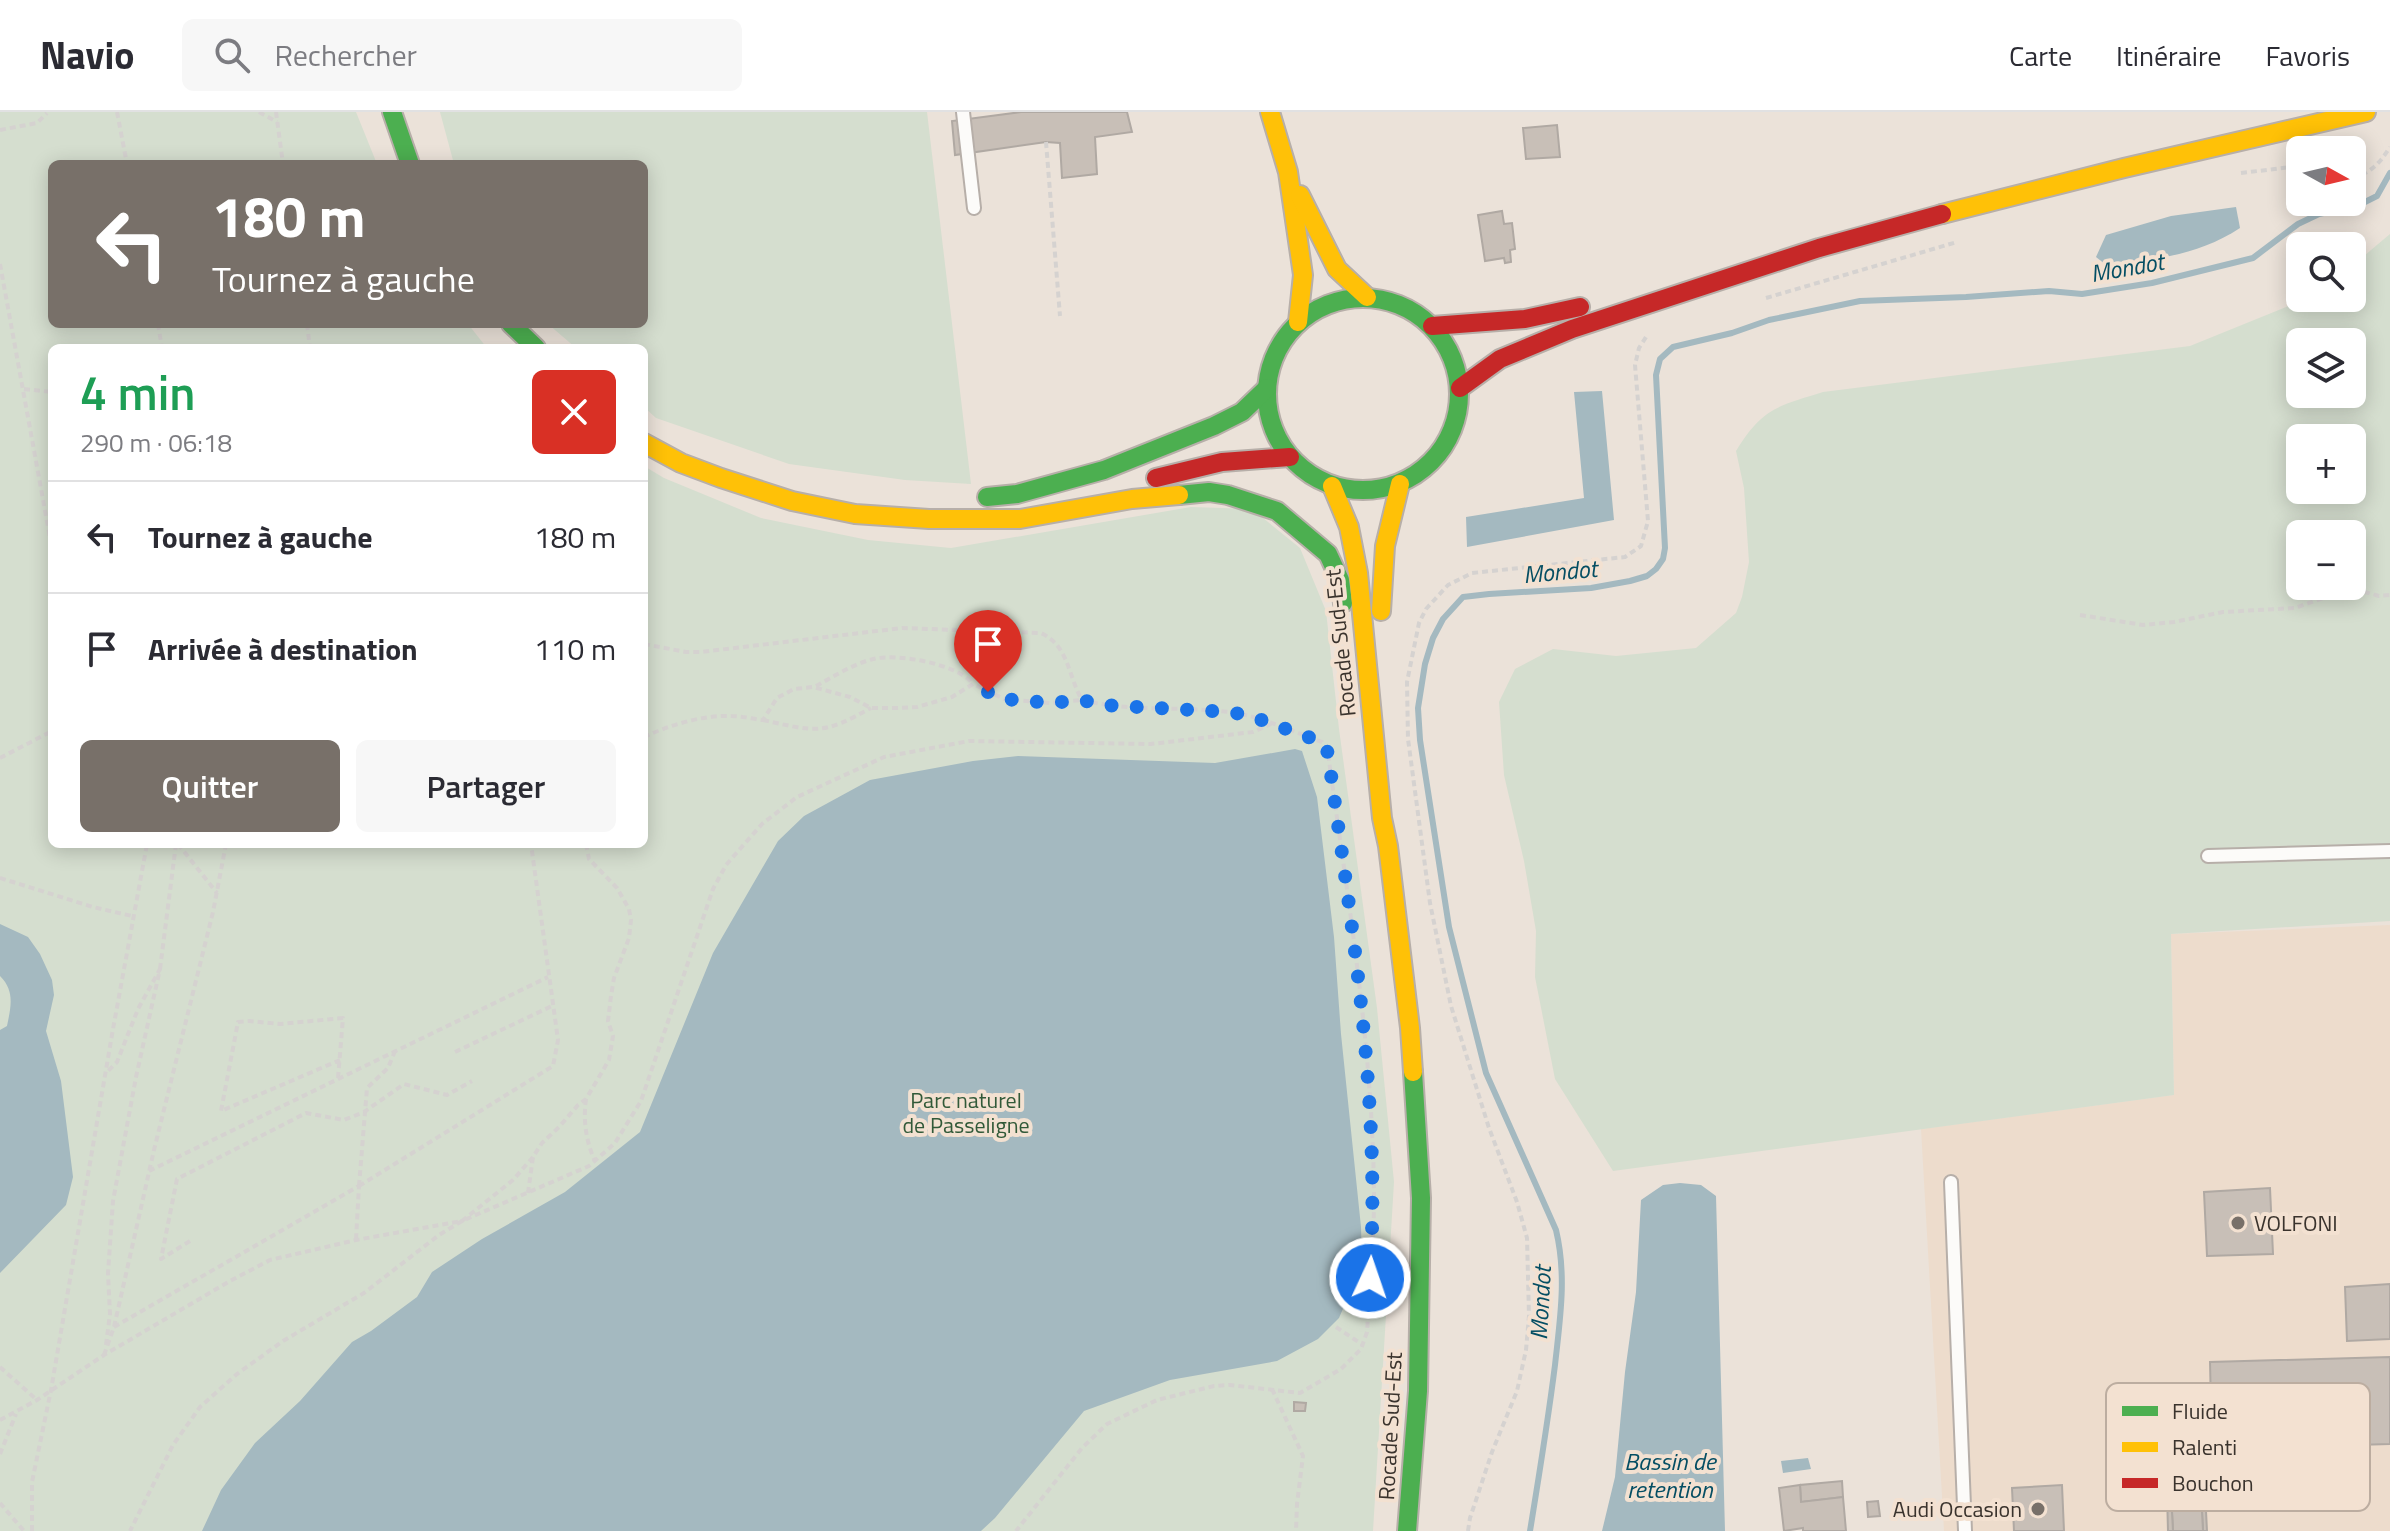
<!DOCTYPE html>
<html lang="fr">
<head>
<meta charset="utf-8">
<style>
	body { margin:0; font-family:"Titillium Web",sans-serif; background:#f7f7f7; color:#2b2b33; height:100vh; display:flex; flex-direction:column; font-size:30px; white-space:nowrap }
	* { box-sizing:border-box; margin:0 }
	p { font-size:26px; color:#7c7c81 }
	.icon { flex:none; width:44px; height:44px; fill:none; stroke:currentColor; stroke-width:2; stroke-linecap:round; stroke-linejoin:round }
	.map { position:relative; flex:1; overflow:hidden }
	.side { position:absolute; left:48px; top:232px; width:600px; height:504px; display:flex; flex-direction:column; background:#fff; border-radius:12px; box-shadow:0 4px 20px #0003 }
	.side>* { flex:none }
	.guide { position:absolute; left:48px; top:48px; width:600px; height:168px; border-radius:12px; box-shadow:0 4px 20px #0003; background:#787069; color:#fff; overflow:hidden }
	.needle { width:52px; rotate:98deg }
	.buttons { position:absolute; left:2286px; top:24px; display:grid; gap:16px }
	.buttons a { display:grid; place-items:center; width:80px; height:80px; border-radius:12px; background:#fff; box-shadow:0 4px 20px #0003; font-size:40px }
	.pin { position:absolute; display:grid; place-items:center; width:68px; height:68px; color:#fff; margin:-82px -34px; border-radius:50% 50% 50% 0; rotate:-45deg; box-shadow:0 0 8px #0007 }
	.pin .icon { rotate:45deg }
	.me { position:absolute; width:88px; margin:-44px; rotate:3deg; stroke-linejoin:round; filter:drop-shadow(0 0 6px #0008) }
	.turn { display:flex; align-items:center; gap:28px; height:168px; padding:0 32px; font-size:36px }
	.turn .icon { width:104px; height:104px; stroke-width:2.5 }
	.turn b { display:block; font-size:56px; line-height:68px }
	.round { display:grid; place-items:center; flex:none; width:84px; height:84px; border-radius:12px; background:#f7f7f7 }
	.overview { display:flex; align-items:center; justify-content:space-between; height:136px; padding:0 32px }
	h1 { font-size:48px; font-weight:600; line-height:60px; color:#1e9e55 }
	.action { display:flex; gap:16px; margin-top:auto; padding:16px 32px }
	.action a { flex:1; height:92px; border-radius:12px; background:#787069; color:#fff; font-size:32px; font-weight:600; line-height:92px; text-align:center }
	.action a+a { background:#f7f7f7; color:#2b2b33 }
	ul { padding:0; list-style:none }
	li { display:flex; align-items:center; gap:24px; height:112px; padding:0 32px; border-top:2px solid #e1e1e2 }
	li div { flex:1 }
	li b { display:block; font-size:30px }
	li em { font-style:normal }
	header { display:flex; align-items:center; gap:48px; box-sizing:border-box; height:112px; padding:0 40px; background:#fff; border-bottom:2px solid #e1e1e2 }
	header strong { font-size:38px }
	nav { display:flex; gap:44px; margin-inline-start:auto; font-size:28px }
	.search { width:560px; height:72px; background:#f7f7f7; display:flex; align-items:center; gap:20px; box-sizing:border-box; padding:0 28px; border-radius:12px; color:#7c7c81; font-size:30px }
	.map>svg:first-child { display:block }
</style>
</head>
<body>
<header>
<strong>Navio</strong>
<div class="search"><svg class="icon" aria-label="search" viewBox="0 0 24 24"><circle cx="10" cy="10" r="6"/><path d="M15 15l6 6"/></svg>Rechercher</div>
<nav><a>Carte</a><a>Itinéraire</a><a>Favoris</a></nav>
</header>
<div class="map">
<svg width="2390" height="1419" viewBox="0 0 2390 1419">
	<rect width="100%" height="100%" fill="#ebe2d9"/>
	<path fill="#eddccc" d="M 2390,813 L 2390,1419 L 1944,1419 L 1921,1017 L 2174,983 L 2171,822 Z"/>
	<g fill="#d5decf" fill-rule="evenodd">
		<path d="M 0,0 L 356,0 L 377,52 L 52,52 L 52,212 L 468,212 L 487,236 L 52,236 L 52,732 L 644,732 L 644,354 L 664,366 L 761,406 L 868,428 L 951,436 L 1191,395 L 1252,397 L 1300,436 L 1326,499 L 1339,617 L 1377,896 L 1394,1070 L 1373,1419 L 0,1419 Z"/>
		<path d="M 440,0 L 927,0 L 971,372 L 905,368 L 789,352 L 656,306 L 644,295 L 644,236 L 576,236 L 548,212 L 644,212 L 644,52 L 454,52 Z"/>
		<path d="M 2390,122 L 2390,809 L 2171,822 L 2174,983 L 1613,1059 L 1555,967 L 1535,865 L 1536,819 L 1524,749 L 1504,663 L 1499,590 L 1515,557 L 1553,537 L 1616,544 L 1696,536 L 1736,501 L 1742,485 L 1749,450 L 1744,376 L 1736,339 C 1762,296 1778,294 1823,280 L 2190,234 L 2308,186 L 2352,186 L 2352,154 ZM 2300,230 L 2352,230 L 2352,282 L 2300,282 ZM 2300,326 L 2352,326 L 2352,378 L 2300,378 ZM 2300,422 L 2352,422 L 2352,474 L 2300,474 Z"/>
	</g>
	<g fill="#a4b9c0">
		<path d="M 2236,95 L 2240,116 C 2199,143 2154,148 2106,153 L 2096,145 L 2106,123 L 2171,104 Z"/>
		<path d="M 1602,279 L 1614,408 L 1467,435 L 1466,405 L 1584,386 L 1574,280 Z"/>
		<path d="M 1295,637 L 1302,639 L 1317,685 L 1334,825 L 1341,922 L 1361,1115 L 1362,1149 L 1351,1178 L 1339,1206 L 1318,1227 L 1277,1249 L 1170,1268 L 1084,1299 L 995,1406 L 981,1419 L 202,1419 L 221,1378 L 255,1331 L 300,1289 L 352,1230 L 371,1219 L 417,1185 L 432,1160 L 482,1127 L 565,1080 L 640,1020 L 713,841 L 778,729 L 804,704 L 870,668 L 973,649 L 1018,644 L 1215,651 Z"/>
		<path d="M 0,812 L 28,825 L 40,842 L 52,868 L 54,883 L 46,919 L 61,969 L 73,1065 L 66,1093 L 0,1161 L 0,918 L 7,914 C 11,894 15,879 0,864 Z"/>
		<path d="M 1680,1071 L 1701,1073 L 1716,1084 L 1725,1419 L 1602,1419 L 1615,1365 L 1625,1260 L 1636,1180 L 1641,1088 L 1663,1073 Z"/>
		<path d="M 1808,1346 L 1811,1357 L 1783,1361 L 1781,1349 Z"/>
	</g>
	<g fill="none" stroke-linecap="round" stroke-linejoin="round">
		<path stroke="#a4b9c0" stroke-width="6" d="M 1530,1419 C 1539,1364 1548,1309 1555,1253 C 1560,1207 1567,1164 1556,1118 L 1486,961 L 1449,815 L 1420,628 L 1418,596 L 1425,552 L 1433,526 L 1443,507 L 1463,485 L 1489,482 L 1591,476 L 1630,469 L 1647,464 L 1656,457 L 1663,447 L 1665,436 L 1656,263 L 1660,247 L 1673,235 L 1732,221 L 1769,208 L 1860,189 L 1966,185 L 2049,179 L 2082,182 L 2152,171 L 2253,146 L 2298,112 L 2319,102 L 2359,93 L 2377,84 L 2390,61"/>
	</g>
	<g fill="#c8bfb7" stroke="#b0a9a3" stroke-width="2">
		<path d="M 1021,0 L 1127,0 L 1132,20 L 1095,25 L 1097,62 L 1062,66 L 1060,31 L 1046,30 L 955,43 L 952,9 Z"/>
		<path d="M 1557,13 L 1560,45 L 1526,47 L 1523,16 Z"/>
		<path d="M 1502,99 L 1504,112 L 1512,111 L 1515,137 L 1510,138 L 1511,150 L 1505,151 L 1504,146 L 1485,149 L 1478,103 Z"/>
		<path d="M 2270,1076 L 2273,1142 L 2207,1144 L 2204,1080 Z"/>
		<path d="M 2390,1172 L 2390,1227 L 2347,1229 L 2345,1175 Z"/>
		<path d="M 2390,1245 L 2390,1332 L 2212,1337 L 2210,1250 Z"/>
		<path d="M 1294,1290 L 1306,1291 L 1305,1299 L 1294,1299 Z"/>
		<path d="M 1842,1369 L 1843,1385 L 1801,1390 L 1800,1373 Z"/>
		<path d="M 1800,1373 L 1801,1390 L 1843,1385 L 1846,1419 L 1803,1419 L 1803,1416 L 1784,1419 L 1779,1376 Z"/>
		<path d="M 2062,1373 L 2064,1419 L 2014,1419 L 2012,1376 Z"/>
		<path d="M 2205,1379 L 2207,1419 L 2203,1419 L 2201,1380 Z"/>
		<path d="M 2201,1380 L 2203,1419 L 2173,1419 L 2171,1381 Z"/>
		<path d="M 2167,1381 L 2171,1381 L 2173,1419 L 2168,1419 Z"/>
		<path d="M 1878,1389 L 1880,1404 L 1868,1405 L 1867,1390 Z"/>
	</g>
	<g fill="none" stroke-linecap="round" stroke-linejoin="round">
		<defs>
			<g id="lane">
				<path d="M 963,0 L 974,96"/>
				<path d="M 2208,744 L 2390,739"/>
				<path d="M 1951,1070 L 1965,1419"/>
			</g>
			<g id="fast">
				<path d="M 392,0 L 410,52"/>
				<circle cx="1363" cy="282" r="96"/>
				<path d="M 511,212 L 536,236"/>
				<path d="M 1179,383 L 1209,380 L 1228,383 L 1277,399 L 1328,442 L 1340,468 L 1343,491"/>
				<path d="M 987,385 L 1017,382 L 1104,358 L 1214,314 L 1242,300 L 1267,276"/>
				<path d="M 1407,1419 L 1418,1279 L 1421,1086 L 1413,960"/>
			</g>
			<g id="slow">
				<path d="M 1270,0 L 1288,60 L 1303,163 L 1298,210"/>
				<path d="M 1300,83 L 1337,157 L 1367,185"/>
				<path d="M 1942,102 L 2124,56 L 2366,0"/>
				<path d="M 644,331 L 681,351 L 721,366 L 792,389 L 855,402 L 929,407 L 1020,407 L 1132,387 L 1179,383"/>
				<path d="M 1332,374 L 1349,415 L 1358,461 L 1382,706 L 1388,734 L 1410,916 L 1413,960"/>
				<path d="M 1381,499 L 1385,434 L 1400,372"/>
			</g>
			<g id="jam">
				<path d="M 1432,214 L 1525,207 L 1580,195"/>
				<path d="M 1460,276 L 1500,247 L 1572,217 L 1819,136 L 1942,102"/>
				<path d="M 1156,366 L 1222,350 L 1290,345"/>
			</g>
		</defs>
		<use href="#lane" stroke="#b7afa9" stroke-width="16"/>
		<use href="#fast" stroke="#b7afa9" stroke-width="22"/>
		<use href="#slow" stroke="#b7afa9" stroke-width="22"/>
		<use href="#jam" stroke="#b7afa9" stroke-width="22"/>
		<g stroke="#d5d2d0" stroke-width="4" stroke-dasharray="6 4" stroke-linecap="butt">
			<path d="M 117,0 L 127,52"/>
			<path d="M 259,0 L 277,10"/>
			<path d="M 276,0 L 283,52"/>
			<path d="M 0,18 L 37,11 L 47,1"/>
			<path d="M 1046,30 L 1060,204"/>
			<path d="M 2241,61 L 2300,54"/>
			<path d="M 2352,66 C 2371,61 2380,51 2390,35"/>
			<path d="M 0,152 L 52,437"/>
			<path d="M 1766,186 L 1957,130"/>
			<path d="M 158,212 L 162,236"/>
			<path d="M 307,212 L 310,236"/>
			<path d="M 24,277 L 52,280"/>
			<path d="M 2080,503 L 2143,513 L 2174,510 L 2223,500 L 2295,496 L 2351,476 L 2379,484 L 2390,483"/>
			<path d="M 644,532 L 686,540 L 701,540 L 902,516 L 1041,521 C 1069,534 1068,564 1082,588 C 1129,600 1180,594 1229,600 C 1261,604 1291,619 1322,630 L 1328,641 C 1348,789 1373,936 1374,1085 C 1374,1130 1370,1175 1367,1220 L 1361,1237 L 1341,1257 L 1300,1281 L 1230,1273 L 1214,1274 L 1157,1288 L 1107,1312 L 1082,1336 L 1016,1419"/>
			<path d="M 816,574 C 833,565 853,552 873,547 C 897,541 958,552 973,572"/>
			<path d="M 763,608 C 817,620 822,623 871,596"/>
			<path d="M 644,625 C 670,613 702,603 731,604 C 742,604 753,607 763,608 L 777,586 L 794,577 L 813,575 L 850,585 L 871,596 L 898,596 L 917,595 L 952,585 L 973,572 L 1004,587 L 1050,591 L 1082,588"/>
			<path d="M 0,646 L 52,619"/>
			<path d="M 178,732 L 217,781"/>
			<path d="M 0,766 L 93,795 L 132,804"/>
			<path d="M 160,857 L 176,732"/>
			<path d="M 455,940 L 554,893"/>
			<path d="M 338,966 L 343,906 L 280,912 L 249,909 L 238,910 L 221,999 L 340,948"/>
			<path d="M 586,987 C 583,1008 586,1030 595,1049"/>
			<path d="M 533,1045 L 513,1068 L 462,1109 L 589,1054 L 615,1031 L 641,989 L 713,777 L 726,753 L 762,712 L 797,685 L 884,645 L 969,629 L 1151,632 L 1253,620 L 1271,612"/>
			<path d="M 149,1059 L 548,865"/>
			<path d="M 359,1074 L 553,954 L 558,928 L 531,732"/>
			<path d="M 359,1074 L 367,976 L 388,956 L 395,939"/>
			<path d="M 528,1081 L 533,1045 L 542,1031 L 559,1015 L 578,993 L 586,987 L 609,948 L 613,924 L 608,909 L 611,884 L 614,866 L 629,826 L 631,808 L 629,797 L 617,776 L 589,747 L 586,732"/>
			<path d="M 190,1129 L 161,1147 L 177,1067 L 306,1001 L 344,1008 L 364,1000 L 404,972 L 447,983 L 472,969"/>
			<path d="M 114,1215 L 359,1074 L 356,1128"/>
			<path d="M 1336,1215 L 1363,1233"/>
			<path d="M 106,1233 L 110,1202 L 108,1161 L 113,1089 L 136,965 L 160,857 L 138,897 L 117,950 L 108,959"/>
			<path d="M 104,1243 L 114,1215 L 154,1038 L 213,800 L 226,732"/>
			<path d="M 0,1255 L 37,1288"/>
			<path d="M 1272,1277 L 1303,1344 L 1297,1392 L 1296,1419"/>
			<path d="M 0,1308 L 37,1288 L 104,1243 L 230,1169 L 270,1148 L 356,1128 L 462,1109 L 439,1123 L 364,1181 L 283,1229 L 237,1262 L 200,1295 L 173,1333 L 130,1419"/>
			<path d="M 0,1342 L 16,1302"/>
			<path d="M 0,1391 L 24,1419"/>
			<path d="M 32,1419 L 32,1370 L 51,1278 L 113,917 L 147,732"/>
			<path d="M 1468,1419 L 1470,1406 L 1492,1340 L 1517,1279 L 1526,1238 L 1529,1204 L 1527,1126 L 1517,1090 L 1489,1016 L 1451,894 L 1430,791 L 1408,627 L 1407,570 L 1419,511 L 1426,497 L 1448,473 L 1472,461 L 1625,445 L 1641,434 L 1648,409 L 1635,253 L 1639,236 L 1648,222"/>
		</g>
		<use href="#lane" stroke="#fcfbf9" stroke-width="12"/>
		<use href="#fast" stroke="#4caf50" stroke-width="18"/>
		<use href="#slow" stroke="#ffc107" stroke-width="18"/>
		<use href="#jam" stroke="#c62828" stroke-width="18"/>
	</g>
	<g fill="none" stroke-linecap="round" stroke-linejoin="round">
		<path stroke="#1a73e8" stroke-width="14" stroke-dasharray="0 25.2" d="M 988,580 L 1004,587 L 1050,591 L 1082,588 L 1101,593 L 1231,600 L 1253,605 L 1322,630 L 1328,641 C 1352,817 1381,988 1370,1166"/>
	</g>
	<g fill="#787069" stroke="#f3e1d1" stroke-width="3">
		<circle cx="2238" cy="1111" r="8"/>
		<circle cx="2038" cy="1397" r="8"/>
	</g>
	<g text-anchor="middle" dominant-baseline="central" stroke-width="8" stroke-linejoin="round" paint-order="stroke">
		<g font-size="22" fill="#3a332d" stroke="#f3e1d1">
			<text transform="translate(1340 531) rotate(-96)">Rocade Sud-Est</text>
			<text transform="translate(1390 1314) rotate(-87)">Rocade Sud-Est</text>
		</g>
		<g font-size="22" fill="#315938" stroke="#f3e1d1">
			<text x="966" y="988">Parc naturel<tspan x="966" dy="25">de Passeligne</tspan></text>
		</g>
		<g font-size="22" fill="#3a332d" stroke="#f3e1d1" text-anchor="start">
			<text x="2254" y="1111">VOLFONI</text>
			<text x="2022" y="1397" text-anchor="end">Audi Occasion</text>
		</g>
		<g font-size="24" font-style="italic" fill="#054e63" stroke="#f3e1d1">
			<text transform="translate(2127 155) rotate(-10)">Mondot</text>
			<text transform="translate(1560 459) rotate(-5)">Mondot</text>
			<text transform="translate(1540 1191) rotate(-87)">Mondot</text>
			<text x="1670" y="1349">Bassin de<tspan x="1670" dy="28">retention</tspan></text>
		</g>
	</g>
	<rect x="2106" y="1271" width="264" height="128" rx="12" fill="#f3e1d1" stroke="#bcada0" stroke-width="2"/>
	<rect x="2122" y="1294" width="36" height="10" fill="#4caf50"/>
	<rect x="2122" y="1330" width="36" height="10" fill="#ffc107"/>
	<rect x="2122" y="1366" width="36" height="10" fill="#c62828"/>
	<g font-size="22" fill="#3a332d">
		<text x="2172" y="1307">Fluide</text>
		<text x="2172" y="1343">Ralenti</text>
		<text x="2172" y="1379">Bouchon</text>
	</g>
</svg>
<div class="buttons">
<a><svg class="needle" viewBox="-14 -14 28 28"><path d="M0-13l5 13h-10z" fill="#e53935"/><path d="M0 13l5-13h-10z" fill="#7c7c81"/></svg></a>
<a><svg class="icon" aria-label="search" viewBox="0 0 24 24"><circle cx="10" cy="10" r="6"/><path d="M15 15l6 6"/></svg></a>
<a><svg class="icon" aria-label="layers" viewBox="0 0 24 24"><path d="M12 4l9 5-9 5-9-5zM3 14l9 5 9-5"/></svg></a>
<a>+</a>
<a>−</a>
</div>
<div class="pin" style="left:988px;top:580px;background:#d93025"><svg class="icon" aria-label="arrive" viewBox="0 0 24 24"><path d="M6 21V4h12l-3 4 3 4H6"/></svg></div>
<svg class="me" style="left:1370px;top:1166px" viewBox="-20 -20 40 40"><circle r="17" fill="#1a73e8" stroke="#fff" stroke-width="3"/><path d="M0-11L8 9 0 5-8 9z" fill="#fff"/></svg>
<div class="guide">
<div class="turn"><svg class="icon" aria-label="left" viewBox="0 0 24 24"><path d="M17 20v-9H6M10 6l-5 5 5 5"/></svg><div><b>180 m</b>Tournez à gauche</div></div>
</div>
<section class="side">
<div class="overview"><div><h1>4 min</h1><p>290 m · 06:18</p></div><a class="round" style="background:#d93025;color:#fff"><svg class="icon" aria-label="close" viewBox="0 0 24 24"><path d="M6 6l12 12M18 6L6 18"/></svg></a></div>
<ul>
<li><svg class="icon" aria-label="left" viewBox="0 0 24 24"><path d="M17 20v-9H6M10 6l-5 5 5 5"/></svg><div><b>Tournez à gauche</b></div><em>180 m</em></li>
<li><svg class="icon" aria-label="arrive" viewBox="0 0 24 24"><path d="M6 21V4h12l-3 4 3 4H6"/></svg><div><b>Arrivée à destination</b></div><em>110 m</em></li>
</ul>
<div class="action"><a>Quitter</a><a>Partager</a></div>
</section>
</div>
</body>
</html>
